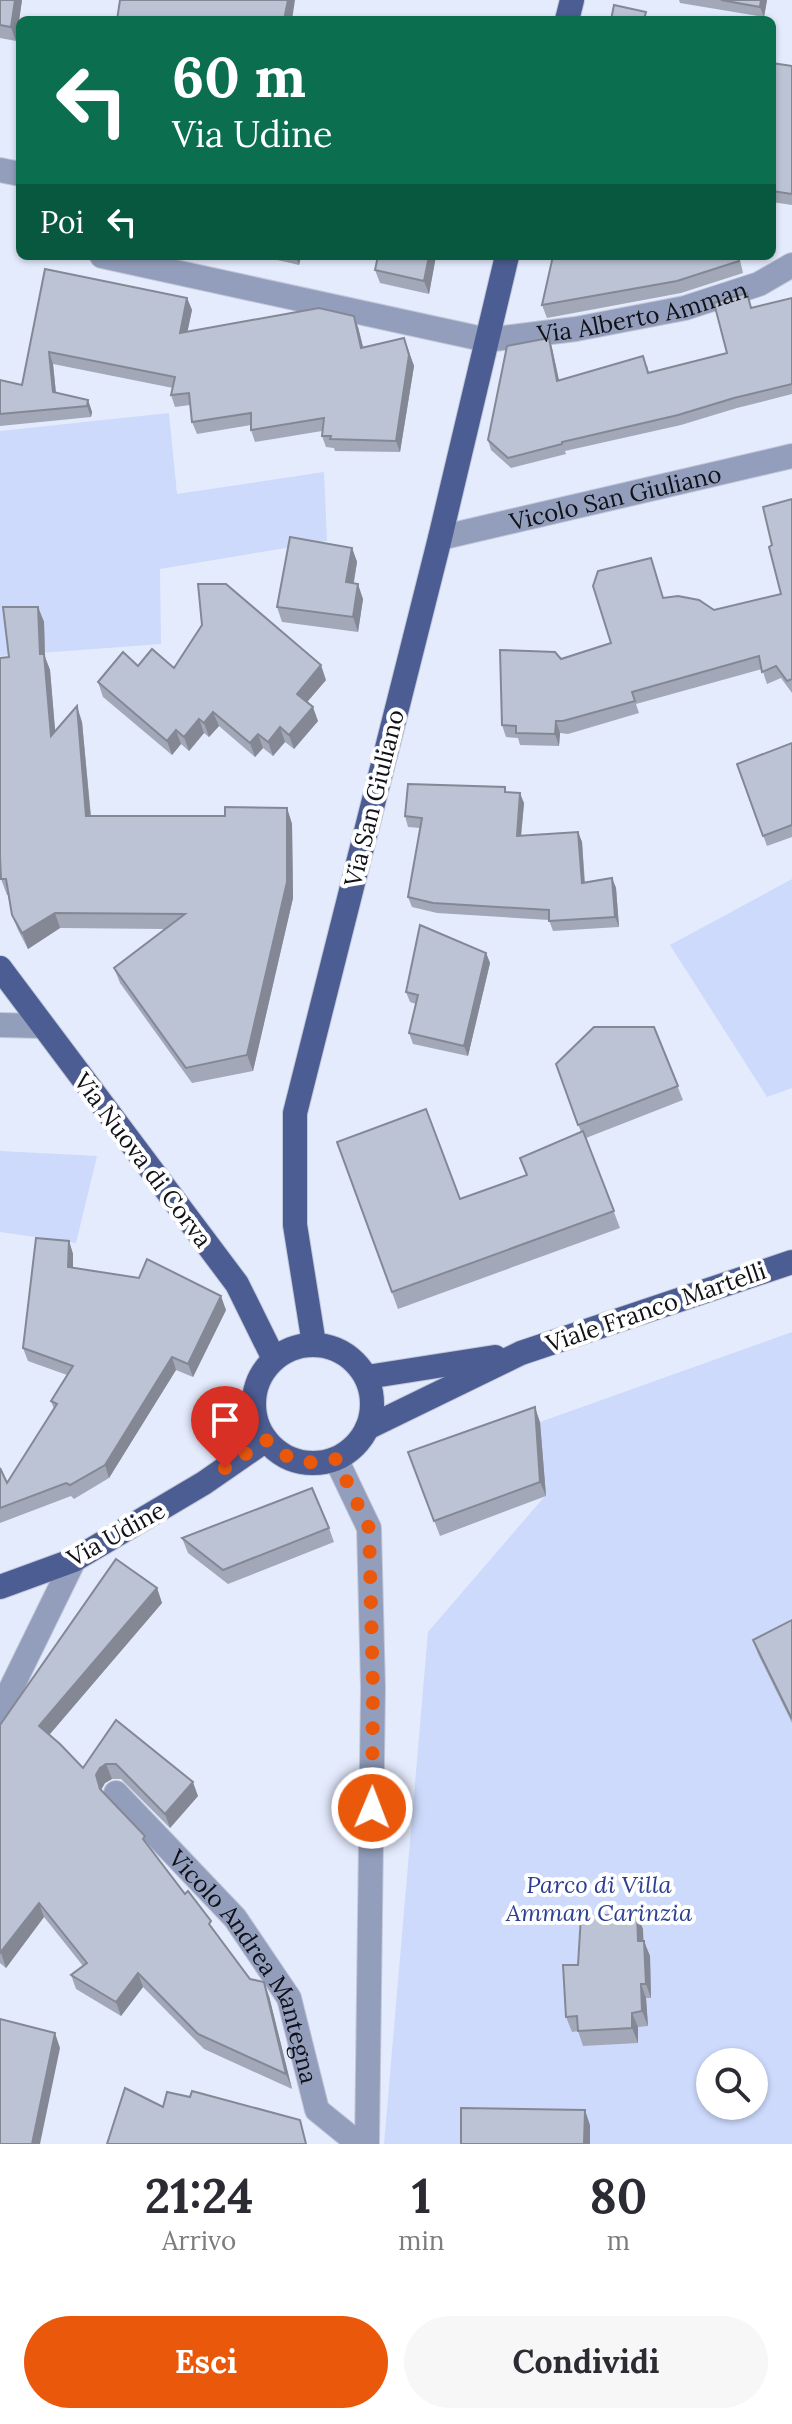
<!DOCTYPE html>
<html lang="it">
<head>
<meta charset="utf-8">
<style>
	body { margin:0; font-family:Lora,serif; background:#f7f7f7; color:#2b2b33; height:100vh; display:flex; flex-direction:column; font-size:30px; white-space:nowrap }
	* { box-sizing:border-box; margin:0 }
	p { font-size:26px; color:#7c7c81 }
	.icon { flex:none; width:44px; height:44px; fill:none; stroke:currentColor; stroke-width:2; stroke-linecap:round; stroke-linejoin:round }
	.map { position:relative; height:2144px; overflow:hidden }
	.side { display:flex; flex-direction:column; background:#fff; flex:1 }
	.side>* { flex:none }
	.guide { position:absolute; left:16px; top:16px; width:760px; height:244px; border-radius:12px; box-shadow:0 2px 6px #0004; background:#0b6e4f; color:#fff; overflow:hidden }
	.tools { position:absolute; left:696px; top:2048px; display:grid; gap:16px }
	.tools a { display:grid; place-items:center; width:72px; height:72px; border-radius:50%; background:#fff; box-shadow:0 2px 6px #0004; font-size:40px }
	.pin { position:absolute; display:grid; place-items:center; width:68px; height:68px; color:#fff; margin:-82px -34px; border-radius:50% 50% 50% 0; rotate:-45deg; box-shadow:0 0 8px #0007 }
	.pin .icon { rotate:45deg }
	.me { position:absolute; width:88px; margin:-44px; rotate:1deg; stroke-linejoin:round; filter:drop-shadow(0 0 6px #0008) }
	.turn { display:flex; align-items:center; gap:28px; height:168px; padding:0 24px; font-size:36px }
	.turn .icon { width:104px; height:104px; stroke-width:2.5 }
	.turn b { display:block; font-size:56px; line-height:68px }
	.then { display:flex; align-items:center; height:76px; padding:0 24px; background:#0003; gap:16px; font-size:30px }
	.eta { display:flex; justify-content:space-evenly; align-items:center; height:136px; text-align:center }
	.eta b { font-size:48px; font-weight:700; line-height:56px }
	.button { display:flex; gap:16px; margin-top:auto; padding:16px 24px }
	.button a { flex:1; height:92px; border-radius:48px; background:#ea580c; color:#fff; font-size:32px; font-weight:700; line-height:92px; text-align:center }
	.button a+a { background:#f7f7f7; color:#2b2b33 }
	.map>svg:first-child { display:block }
</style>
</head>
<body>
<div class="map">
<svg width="792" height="2144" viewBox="0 0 792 2144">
	<rect width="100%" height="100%" fill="#e4ebfd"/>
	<g fill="#cddafc" fill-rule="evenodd">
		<path d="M 169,413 L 177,494 L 324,472 L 327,541 L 160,569 L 161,644 L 0,656 L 0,431 Z"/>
		<path d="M 792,879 L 792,1088 L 767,1097 L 670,945 Z"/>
		<path d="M 0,1151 L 97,1156 L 76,1243 L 0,1232 Z"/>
		<path d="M 792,1332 L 792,2144 L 384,2144 L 428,1632 L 545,1496 L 540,1422 ZM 710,2062 L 754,2062 L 754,2106 L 710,2106 Z"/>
	</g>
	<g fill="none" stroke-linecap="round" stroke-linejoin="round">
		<defs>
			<g id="minor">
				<path d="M 0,170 L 20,174"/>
				<path id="s1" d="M 102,256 L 487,340 L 576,329 L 685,308 L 759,284 L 792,265"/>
				<path id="s2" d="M 440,538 L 792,456"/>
				<path d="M 0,1025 L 42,1026"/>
				<path d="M 336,1459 L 369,1528 L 373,1688 L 367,2144"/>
				<path d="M 0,1711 L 74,1560"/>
				<path id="s3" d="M 116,1793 L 235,1918 L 289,1998 L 317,2110 L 359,2144"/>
			</g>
			<g id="major">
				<path d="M 567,20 L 572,0"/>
				<path d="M 0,968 L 237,1284 L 274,1359"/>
				<path d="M 314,1344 L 295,1225 L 295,1113 L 440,538 L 507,256"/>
				<circle cx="313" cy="1404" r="59"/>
				<path d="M 367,1377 L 495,1357"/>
				<path d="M 367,1428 L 521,1353 L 792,1262"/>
				<path d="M 0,1587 L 74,1560 L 204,1483 L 266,1440"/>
			</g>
		</defs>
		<use href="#minor" stroke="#c2c8d8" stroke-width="26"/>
		<use href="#major" stroke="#c2c8d8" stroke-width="26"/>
		<use href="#minor" stroke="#939ebd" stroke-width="24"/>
		<use href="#major" stroke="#4c5d93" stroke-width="24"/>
	</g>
	<g fill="#a2a8b7">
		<path d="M 0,0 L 22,0 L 16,41 L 0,38 Z"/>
		<path d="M 679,0 L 767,0 L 764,17 L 680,3 Z"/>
		<path d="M 772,63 L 792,66 L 792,205 L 772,202 Z"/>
		<path d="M 260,256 L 301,256 L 299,265 Z"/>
		<path d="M 436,256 L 429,294 L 380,283 L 375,270 Z"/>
		<path d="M 553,256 L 739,256 L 743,273 L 681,293 L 547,318 L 542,305 Z"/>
		<path d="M 45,269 L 187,298 L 192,310 L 187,331 L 358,327 L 363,347 L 404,338 L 414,366 L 400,452 L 335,451 L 334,448 L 326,447 L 322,436 L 322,431 L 255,442 L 251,430 L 251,425 L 197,434 L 192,422 L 190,405 L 175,407 L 171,395 L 173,388 L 53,364 L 56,393 L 88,400 L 92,412 L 91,417 L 0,426 L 0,380 L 22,385 Z"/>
		<path d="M 792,298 L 792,394 L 737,408 L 681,425 L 565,451 L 566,454 L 511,468 L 491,450 L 488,440 L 552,348 L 559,380 L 647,365 L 649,373 L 727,353 L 752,308 Z"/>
		<path d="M 792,499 L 792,693 L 781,678 L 767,684 L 762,669 L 636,704 L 639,713 L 568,734 L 560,733 L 559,746 L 520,745 L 518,738 L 506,737 L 502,725 L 561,659 L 611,643 L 651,558 L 663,598 L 714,610 L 781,594 L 772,545 Z"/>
		<path d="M 352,548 L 357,562 L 354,583 L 363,599 L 358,632 L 282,622 L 277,607 Z"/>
		<path d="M 38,607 L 44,622 L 45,657 L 50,670 L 55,732 L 82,722 L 91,816 L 225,816 L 287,808 L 292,824 L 293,898 L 253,1071 L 192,1083 L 120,983 L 114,968 L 165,929 L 60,928 L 28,949 L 18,930 L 12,915 L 8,895 L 7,895 L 1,879 L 9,657 Z"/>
		<path d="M 202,625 L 326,680 L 307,702 L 318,721 L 294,749 L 285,742 L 273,756 L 263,748 L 255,757 L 219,726 L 209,737 L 204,733 L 189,751 L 181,744 L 172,755 L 103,697 L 98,682 L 138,666 L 174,668 Z"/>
		<path d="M 792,743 L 792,837 L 767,846 L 737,764 Z"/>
		<path d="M 507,792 L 524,803 L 521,836 L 578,832 L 582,842 L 585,882 L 612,878 L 616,888 L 619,927 L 553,931 L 549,920 L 437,913 L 412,907 L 408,897 L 420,828 L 408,827 L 405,816 Z"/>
		<path d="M 486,953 L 490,963 L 468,1056 L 413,1044 L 409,1033 L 416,1004 L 410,1002 L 406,992 Z"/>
		<path d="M 654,1027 L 683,1100 L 586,1138 L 620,1228 L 398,1309 L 337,1142 L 460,1199 L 526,1175 L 520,1158 L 581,1132 L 556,1064 Z"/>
		<path d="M 69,1241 L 73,1254 L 73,1268 L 226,1310 L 193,1377 L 176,1370 L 109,1478 L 74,1499 L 71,1496 L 0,1523 L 0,1468 L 7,1483 L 54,1409 L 51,1401 L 67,1375 L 28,1361 L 23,1348 Z"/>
		<path d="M 540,1422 L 546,1496 L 440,1536 L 408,1452 Z"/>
		<path d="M 329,1528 L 334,1542 L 228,1584 L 188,1553 L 182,1538 Z"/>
		<path d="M 157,1588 L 162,1603 L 49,1735 L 83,1768 L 116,1720 L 198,1796 L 170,1828 L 121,1779 L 112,1779 L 105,1783 L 101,1790 L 149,1848 L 250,1979 L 269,1996 L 292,2089 L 204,2049 L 143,1987 L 121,2016 L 76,1989 L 71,1975 L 83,1966 L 44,1917 L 6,1968 L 0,1963 L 0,1725 Z"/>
		<path d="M 792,1620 L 792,1723 L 758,1654 L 753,1640 Z"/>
		<path d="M 643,1929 L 643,1941 L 650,1956 L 651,1998 L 646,1998 L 648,2026 L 638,2027 L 638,2043 L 583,2046 L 578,2031 L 572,2032 L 566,2017 L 578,1965 Z"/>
	</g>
	<g fill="#848895">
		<path d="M 15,0 L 22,0 L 16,41 L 11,27 Z"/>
		<path d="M 288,0 L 295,0 L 292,20 L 284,20 Z"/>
		<path d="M 761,0 L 767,0 L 764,17 L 760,7 Z"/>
		<path d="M 296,256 L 301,256 L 299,265 Z"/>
		<path d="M 429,256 L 436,256 L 429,294 L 424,281 Z"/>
		<path d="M 187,298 L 192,310 L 185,344 L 180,333 Z"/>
		<path d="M 354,316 L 358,327 L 366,359 L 361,348 Z"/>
		<path d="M 404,338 L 414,366 L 400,452 L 396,441 Z"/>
		<path d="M 549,338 L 552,348 L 561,390 L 557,381 Z"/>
		<path d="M 49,352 L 53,364 L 57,404 L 53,392 Z"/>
		<path d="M 88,400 L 92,412 L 91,417 L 87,406 Z"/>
		<path d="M 352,548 L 357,562 L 351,596 L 346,582 Z"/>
		<path d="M 358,584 L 363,599 L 358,632 L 353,617 Z"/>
		<path d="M 38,607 L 44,622 L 45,657 L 50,670 L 57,752 L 51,736 L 40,654 Z"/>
		<path d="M 321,665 L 326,680 L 302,708 L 297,694 Z"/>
		<path d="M 77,706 L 82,722 L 92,831 L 86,816 Z"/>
		<path d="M 313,707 L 318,721 L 294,749 L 289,735 Z"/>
		<path d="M 213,712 L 219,726 L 209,737 L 204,723 Z"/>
		<path d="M 199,719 L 204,733 L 189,751 L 184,737 Z"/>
		<path d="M 556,721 L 560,733 L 559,746 L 555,734 Z"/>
		<path d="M 280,727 L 285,742 L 273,756 L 268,742 Z"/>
		<path d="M 176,730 L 181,744 L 172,755 L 167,741 Z"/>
		<path d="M 258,734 L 263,748 L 255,757 L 250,743 Z"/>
		<path d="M 520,793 L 524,803 L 520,846 L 517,836 Z"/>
		<path d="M 287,808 L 292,824 L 293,898 L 253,1071 L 247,1055 Z"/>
		<path d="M 578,832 L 582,842 L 585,893 L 582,883 Z"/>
		<path d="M 612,878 L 616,888 L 619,927 L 615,917 Z"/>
		<path d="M 55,913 L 60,928 L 28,949 L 22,933 Z"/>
		<path d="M 486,953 L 490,963 L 468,1056 L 464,1046 Z"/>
		<path d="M 69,1241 L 73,1254 L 73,1280 L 68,1267 Z"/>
		<path d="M 221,1296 L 226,1310 L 193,1377 L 188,1364 Z"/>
		<path d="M 172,1357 L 176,1370 L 109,1478 L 105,1465 Z"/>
		<path d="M 535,1407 L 540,1422 L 546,1496 L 540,1482 Z"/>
		<path d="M 157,1588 L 162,1603 L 44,1741 L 39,1726 Z"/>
		<path d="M 106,1764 L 112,1779 L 105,1783 L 101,1790 L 105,1803 L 96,1775 L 100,1768 Z"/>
		<path d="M 193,1782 L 198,1796 L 170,1828 L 165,1814 Z"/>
		<path d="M 39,1903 L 44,1917 L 6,1968 L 1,1953 Z"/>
		<path d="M 637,1914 L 643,1929 L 644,1955 L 638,1941 Z"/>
		<path d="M 644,1941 L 650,1956 L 651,1998 L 646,1984 Z"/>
		<path d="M 138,1973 L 143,1987 L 121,2016 L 116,2002 Z"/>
		<path d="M 264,1982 L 269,1996 L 292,2089 L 286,2074 Z"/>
		<path d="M 641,1984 L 646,1998 L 648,2026 L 642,2011 Z"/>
		<path d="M 632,2013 L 638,2027 L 638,2043 L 632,2028 Z"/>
		<path d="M 55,2033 L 60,2048 L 40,2144 L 32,2144 Z"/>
		<path d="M 585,2110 L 590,2125 L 590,2144 L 584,2144 Z"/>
	</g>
	<g fill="#bcc3d5" stroke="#848895" stroke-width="2">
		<path d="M 0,0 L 15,0 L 11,27 L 0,25 Z"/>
		<path d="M 120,0 L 288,0 L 284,20 L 117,20 Z"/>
		<path d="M 721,0 L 761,0 L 760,7 Z"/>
		<path d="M 614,5 L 646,12 L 644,20 L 611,20 Z"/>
		<path d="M 772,63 L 792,66 L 792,194 L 772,191 Z"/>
		<path d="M 378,256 L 429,256 L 424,281 L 375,270 Z"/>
		<path d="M 553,256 L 738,256 L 739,261 L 677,281 L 542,305 Z"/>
		<path d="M 45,269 L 187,298 L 180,333 L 319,308 L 354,316 L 361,348 L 404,338 L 409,355 L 396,441 L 330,439 L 331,436 L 322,436 L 324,418 L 251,430 L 251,413 L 192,422 L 189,393 L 171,395 L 175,377 L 49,352 L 53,392 L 88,400 L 87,406 L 0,414 L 0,380 L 22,385 Z"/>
		<path d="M 747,293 L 751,308 L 792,298 L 792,384 L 734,398 L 678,415 L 562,442 L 562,444 L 508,458 L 488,440 L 507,346 L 549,338 L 557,381 L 643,356 L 648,373 L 727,353 L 714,303 Z"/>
		<path d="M 792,499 L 792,679 L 787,681 L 776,666 L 762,672 L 759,656 L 632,692 L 635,701 L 563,721 L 556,721 L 555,734 L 516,733 L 516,726 L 502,725 L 500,650 L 555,652 L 561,659 L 611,643 L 593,586 L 598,571 L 651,558 L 663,598 L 678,596 L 699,600 L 714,610 L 781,594 L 769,547 L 772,545 L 763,507 Z"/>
		<path d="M 290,537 L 352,548 L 346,582 L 358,584 L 353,617 L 277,607 Z"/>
		<path d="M 198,584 L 226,584 L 321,665 L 297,694 L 313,707 L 289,735 L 280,727 L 268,742 L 258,734 L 250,743 L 213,712 L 204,723 L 199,719 L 184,737 L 176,730 L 167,741 L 98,682 L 123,652 L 138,666 L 152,649 L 174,668 L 202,625 Z"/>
		<path d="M 3,607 L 38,607 L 40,654 L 44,654 L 51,736 L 77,706 L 86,816 L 225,816 L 225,807 L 287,808 L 287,882 L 247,1055 L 186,1068 L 114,968 L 185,914 L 55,913 L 22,933 L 12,915 L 6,879 L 1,879 L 0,857 L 0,658 L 9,657 Z"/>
		<path d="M 792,743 L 792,825 L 763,836 L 737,764 Z"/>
		<path d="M 408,784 L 505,787 L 505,792 L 520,793 L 517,836 L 578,832 L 582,883 L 612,878 L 615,917 L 549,921 L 549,910 L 433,903 L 408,897 L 422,818 L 405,816 Z"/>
		<path d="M 420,925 L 486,953 L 464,1046 L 409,1033 L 418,995 L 406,992 Z"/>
		<path d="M 594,1027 L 654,1027 L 678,1086 L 578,1125 L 556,1064 Z"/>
		<path d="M 426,1109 L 460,1199 L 527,1175 L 520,1158 L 583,1131 L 614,1211 L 392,1292 L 337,1142 Z"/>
		<path d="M 36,1238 L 69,1241 L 68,1267 L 139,1278 L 147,1259 L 221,1296 L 188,1364 L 172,1357 L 105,1465 L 70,1485 L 66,1483 L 0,1508 L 0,1468 L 7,1483 L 57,1404 L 51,1401 L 73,1366 L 23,1348 Z"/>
		<path d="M 535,1407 L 540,1482 L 434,1521 L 408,1452 Z"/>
		<path d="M 312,1488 L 329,1528 L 223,1570 L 182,1538 Z"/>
		<path d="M 116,1559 L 157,1588 L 39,1726 L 60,1744 L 83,1768 L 116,1720 L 193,1782 L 165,1814 L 116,1764 L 106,1764 L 100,1768 L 96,1775 L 100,1789 L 145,1836 L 143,1839 L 185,1894 L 188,1891 L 211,1921 L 209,1924 L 250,1979 L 264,1982 L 286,2074 L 198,2034 L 138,1973 L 116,2002 L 71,1975 L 87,1963 L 39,1903 L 0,1953 L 0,1725 Z"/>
		<path d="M 792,1620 L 792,1719 L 753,1640 Z"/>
		<path d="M 637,1914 L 638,1941 L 644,1941 L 646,1984 L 641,1984 L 642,2011 L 632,2013 L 632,2028 L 578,2031 L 577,2016 L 566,2017 L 563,1965 L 578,1965 L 581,1916 Z"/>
		<path d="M 0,2019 L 55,2033 L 32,2144 L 0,2144 Z"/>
		<path d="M 125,2088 L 163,2107 L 167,2092 L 190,2097 L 192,2091 L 300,2120 L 306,2144 L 107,2144 Z"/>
		<path d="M 461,2108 L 585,2110 L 584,2144 L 461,2144 Z"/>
	</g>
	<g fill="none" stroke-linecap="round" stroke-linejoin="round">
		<path stroke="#ea580c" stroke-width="14" stroke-dasharray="0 25.2" d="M 225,1468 L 266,1440 C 286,1461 308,1467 336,1459 L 369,1528 L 373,1688 L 372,1808"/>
	</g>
	<g text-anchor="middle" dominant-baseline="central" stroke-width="8" stroke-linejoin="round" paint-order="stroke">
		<g font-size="24" fill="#101218" stroke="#fff">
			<text stroke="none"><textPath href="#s1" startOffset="552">Via Alberto Amman</textPath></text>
			<text stroke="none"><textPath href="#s2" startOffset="180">Vicolo San Giuliano</textPath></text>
			<text transform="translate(374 798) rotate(-76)">Via San Giuliano</text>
			<text transform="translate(143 1160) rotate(53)">Via Nuova di Corva</text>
			<text transform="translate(656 1307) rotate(-19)">Viale Franco Martelli</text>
			<text transform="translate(116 1534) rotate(-29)">Via Udine</text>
			<text stroke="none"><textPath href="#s3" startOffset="220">Vicolo Andrea Mantegna</textPath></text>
		</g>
		<g font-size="24" font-style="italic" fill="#2d3f90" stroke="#fff">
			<text x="599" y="1884">Parco di Villa<tspan x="599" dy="28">Amman Carinzia</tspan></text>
		</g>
	</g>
</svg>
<div class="tools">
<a><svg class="icon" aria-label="search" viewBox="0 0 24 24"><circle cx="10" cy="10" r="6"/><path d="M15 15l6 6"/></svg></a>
</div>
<div class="pin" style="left:225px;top:1468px;background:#d93025"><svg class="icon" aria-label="arrive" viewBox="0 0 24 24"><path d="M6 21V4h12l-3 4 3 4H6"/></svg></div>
<svg class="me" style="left:372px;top:1808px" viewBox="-20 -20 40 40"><circle r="17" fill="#ea580c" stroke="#fff" stroke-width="3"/><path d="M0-11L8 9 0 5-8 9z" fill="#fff"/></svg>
<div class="guide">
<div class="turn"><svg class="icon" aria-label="left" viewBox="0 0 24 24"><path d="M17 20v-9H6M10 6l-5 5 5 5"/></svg><div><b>60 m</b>Via Udine</div></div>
<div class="then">Poi<svg class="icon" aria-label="left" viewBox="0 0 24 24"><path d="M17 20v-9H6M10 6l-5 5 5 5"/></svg></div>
</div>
</div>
<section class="side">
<div class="eta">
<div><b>21:24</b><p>Arrivo</p></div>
<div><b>1</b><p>min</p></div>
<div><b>80</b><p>m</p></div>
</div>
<div class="button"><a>Esci</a><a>Condividi</a></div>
</section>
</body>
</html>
